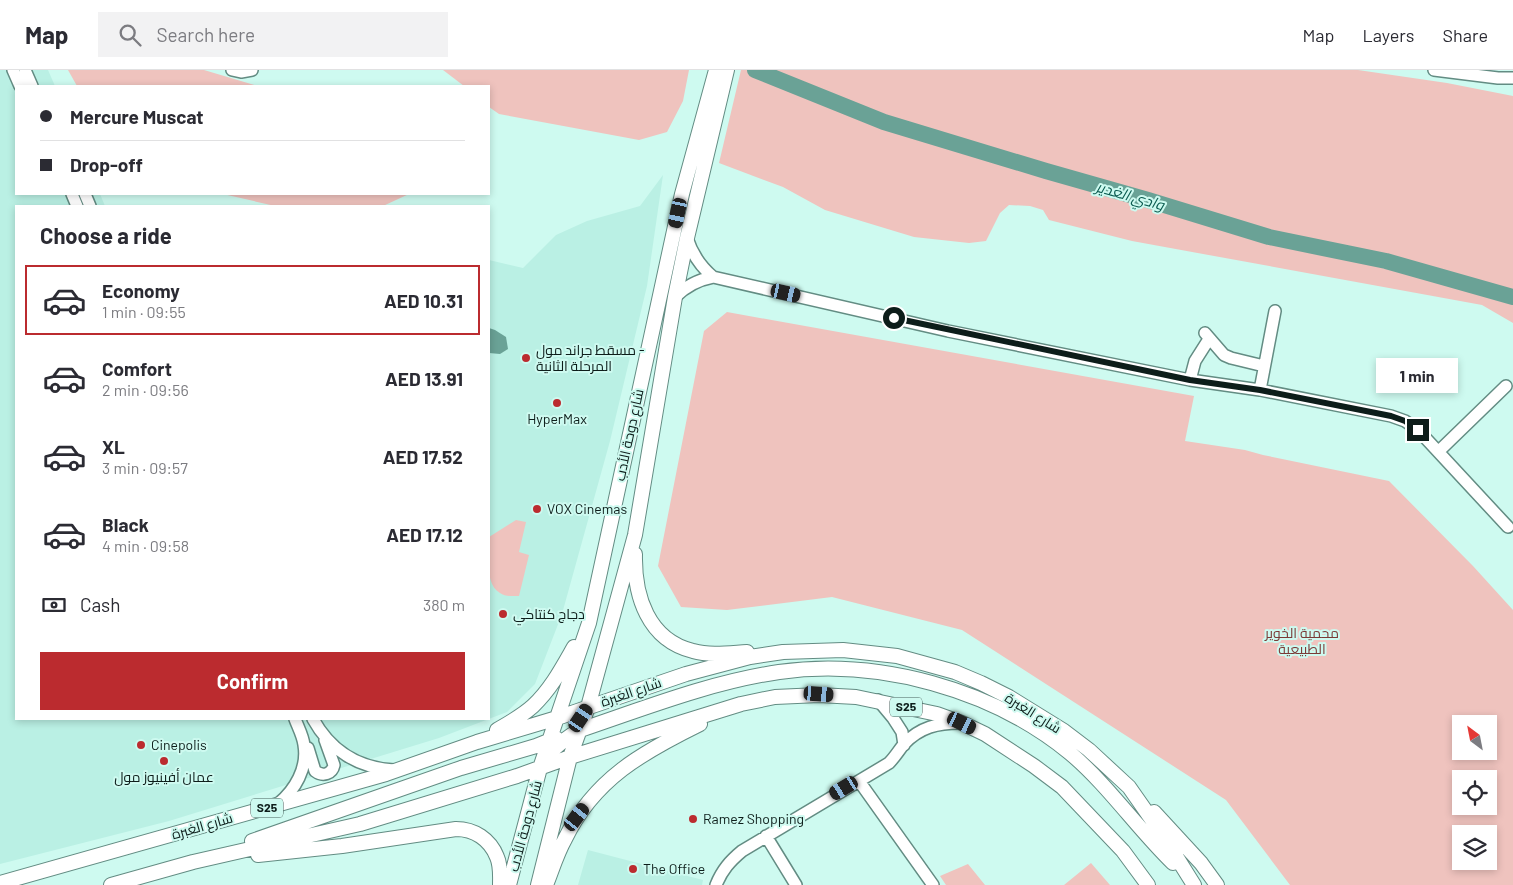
<!DOCTYPE html>
<html lang="en">
<head>
<meta charset="utf-8">
<style>
	body { margin:0; font-family:Barlow,Cairo,sans-serif; background:#f2f2f3; color:#2b2b33; height:100vh; display:flex; flex-direction:column; font-size:19px; white-space:nowrap }
	* { box-sizing:border-box; margin:0 }
	p { font-size:16px; color:#7c7c81 }
	.icon { flex:none; width:28px; height:28px; fill:none; stroke:currentColor; stroke-width:2; stroke-linecap:round; stroke-linejoin:round }
	.map { position:relative; flex:1; overflow:hidden }
	.drawer { position:absolute; left:15px; top:135px; width:475px; height:515px; display:flex; flex-direction:column; background:#fff; border-radius:0px; box-shadow:0 2px 8px #0003 }
	.drawer>* { flex:none }
	.hud { position:absolute; left:15px; top:15px; width:475px; height:110px; border-radius:0px; box-shadow:0 2px 8px #0003; display:grid; align-content:center; height:110px; padding:0 25px; background:#fff }
	.needle { width:32px; rotate:328deg }
	.tools { position:absolute; left:1452px; top:645px; display:grid; gap:10px }
	.tools a { display:grid; place-items:center; width:45px; height:45px; border-radius:0px; background:#fff; box-shadow:0 2px 8px #0003; font-size:25px }
	.end { position:absolute; width:22px; height:22px; margin:-11px; border:6px solid #0d1d1a; background:#fff; box-shadow:0 0 0 2px #fff }
	.from { border-radius:50% }
	.bubble { position:absolute; height:35px; border-radius:0px; background:#fff; box-shadow:0 2px 8px #0003; font-size:16px; font-weight:700; line-height:35px; text-align:center }
	.car { position:absolute; width:15px; height:30px; margin:-15px -8px; border-radius:6px; box-shadow:0 0 4px 1px #0007; background:linear-gradient(#222 24%,#8ab4d8 0 40%,#222 0 76%,#8ab4d8 0 86%,#222 0) }
	.hud b { display:flex; align-items:center; gap:18px; height:48px; font-size:19px }
	.hud b+b { border-top:1px solid #e1e1e2 }
	.hud i { width:12px; height:12px; background:#2b2b33 }
	ul { padding:0; list-style:none }
	li { display:flex; align-items:center; gap:15px; height:70px; margin:0 10px 8px; padding:0 15px; border:2px solid transparent; border-radius:0px }
	li div { flex:1 }
	li b { display:block; font-size:19px }
	li em { font-style:normal; font-weight:700 }
	li.on { border-color:#bb2b2f }
	li>.icon { width:45px; height:45px; stroke-width:1.5 }
	h2 { padding:0 25px; font-size:22px; line-height:60px }
	.pay { display:flex; align-items:center; gap:12px; height:55px; padding:0 25px; font-size:19px }
	.pay p { margin-inline-start:auto }
	.action { display:flex; gap:10px; margin-top:auto; padding:10px 25px }
	.action a { flex:1; height:58px; border-radius:0px; background:#bb2b2f; color:#fff; font-size:20px; font-weight:700; line-height:58px; text-align:center }
	header { display:flex; align-items:center; gap:30px; box-sizing:border-box; height:70px; padding:0 25px; background:#fff; border-bottom:1px solid #e1e1e2 }
	header strong { font-size:24px }
	nav { display:flex; gap:28px; margin-inline-start:auto; font-size:18px }
	.search { width:350px; height:45px; background:#f2f2f3; display:flex; align-items:center; gap:12px; box-sizing:border-box; padding:0 18px; border-radius:0px; color:#7c7c81; font-size:19px }
	.map>svg:first-child { display:block }
	.built { fill:#baf0e4 }
	.green { fill:#efc3be; fill-rule:evenodd }
	.water { fill:#6aa296 }
	.lines { fill:none; stroke-linecap:round; stroke-linejoin:round }
	.river { stroke:#6aa296; stroke-width:16 }
	.minor-casing { stroke:#638c83; stroke-width:14 }
	.major-casing { stroke:#638c83; stroke-width:16 }
	.minor { stroke:#fff; stroke-width:11 }
	.major { stroke:#fff; stroke-width:14 }
	.route { stroke:#0d1d1a; stroke-width:6 }
	.poi-dot { fill:#bb2b2f; stroke:#cefaf0; stroke-width:2 }
	.labels { text-anchor:middle; stroke-width:4; stroke-linejoin:round; paint-order:stroke }
	.shield { fill:#cefaf0; stroke:#475f5a; stroke-width:1 }
	.shield-label { font-size:12px; font-weight:bold; fill:#0d1d1a }
	.poi-label { font-size:14px; fill:#0d1d1a; stroke:#cefaf0; text-anchor:start }
	.street-label { font-size:14px; fill:#0d1d1a; stroke:#cefaf0 }
	.park-label { font-size:14px; fill:#7b3a36; stroke:#cefaf0 }
	.water-label { font-size:15px; font-style:italic; fill:#0a5a4f; stroke:#cefaf0 }
</style>
</head>
<body>
<header>
<strong>Map</strong>
<div class="search"><svg class="icon" aria-label="search" viewBox="0 0 24 24"><circle cx="10" cy="10" r="6"/><path d="M15 15l6 6"/></svg>Search here</div>
<nav><a>Map</a><a>Layers</a><a>Share</a></nav>
</header>
<div class="map">
<svg width="1513" height="815" viewBox="0 0 1513 815">
	<rect width="100%" height="100%" fill="#cefaf0"/>
	<path class="built" d="M0,0H48L55,16H16V124H100L105,136H16V649H489V190L523,198L556,165L587,151L640,136L663,105L647,216L610,371L562,544L535,614L507,642L439,668L169,751L0,794Z
		M588,780L703,810L702,815H578Z"/>
	<path class="green" d="M68,0H204L258,16H77Z
		M443,0H689L683,31L667,62L639,70L499,44L489,37V16H464Z
		M741,0H1358L1447,13L1513,26V253L1482,235L1132,171L1049,150L1043,140L1030,136L1009,135L1000,143L986,171L969,173L914,167L825,140L783,117L719,93Z
		M223,124H409L383,136H275Z
		M727,242L1194,326L1185,371L1245,380L1263,385L1389,411L1473,496L1513,540V815H1290L1226,730L962,560L832,527L727,540L681,537L658,496L704,261ZM1461,654H1489V681H1461ZM1461,709H1489V736H1461ZM1461,764H1489V791H1461Z
		M516,450L526,452L519,482L529,485L519,526C514,526 505,527 500,523C484,514 489,483 489,467Z
		M1091,793L1110,815H1064Z
		M968,794L985,815H946L940,806Z"/>
	<path class="water" d="M489,258L495,260L506,267L508,279L500,284L489,283Z"/>
	<g class="lines">
		<path class="river" d="M755,0L884,52L1046,101L1148,130L1269,167L1386,191L1513,227"/>
		<g class="minor-casing">
			<path id="minor" d="M13,0L20,16
				M25,0L32,16
				M232,0L241,2L252,0
				M1434,0L1498,8H1513
				M72,124L77,136
				M85,124L90,136
				M687,168C692,184 700,196 713,207
				M675,227C686,216 697,210 713,207L948,261L1190,310L1260,320L1391,346L1405,351L1418,360L1508,457
				M1205,263L1224,285L1231,288L1264,296
				M1190,310L1195,291L1209,269
				M1260,320L1275,241
				M1439,381L1506,316
				M878,630L893,648L902,662L904,675
				M313,649C330,680 358,698 394,700
				M308,678L315,701C323,707 332,704 334,695L325,670
				M859,711L933,815
				M278,734C295,720 308,698 304,675C303,666 298,657 295,649
				M766,766L796,815
				M716,815C722,800 730,791 742,781L889,693C895,687 899,680 904,674C920,657 938,653 960,653"/>
		</g>
		<g class="major-casing">
			<path id="major" d="M635,484C634,526 648,570 693,581C710,586 730,583 747,582
				M497,660C509,653 522,646 533,636C551,619 562,598 574,577
				M547,686C557,675 567,667 580,660C645,638 711,612 779,602C878,588 992,619 1070,683C1108,715 1137,758 1173,793
				M1154,742L1201,793L1217,815
				M252,771L461,698L536,676L556,668
				M258,785L342,776L456,759C474,759 490,769 497,787C501,796 500,806 500,815
				M0,813L386,704L477,672L557,648L686,604L750,587L783,582L843,580L897,586L955,602L981,613L1009,627L1064,661L1089,680L1129,717L1164,767L1194,815
				M111,815L193,792L360,754L517,706L570,687L741,634L775,627L819,625L856,627L937,644L962,653L985,664L1034,696L1062,717L1123,781L1148,815
				M509,815L540,698L589,553L682,124L716,0
				M538,815L570,687L588,637L635,465L675,227L687,168L727,0
				M546,815C552,800 557,783 565,769C594,709 643,682 700,654"/>
		</g>
		<use href="#minor" class="minor"/>
		<use href="#major" class="major"/>
	</g>
	<g class="lines">
		<path class="route" d="M894,248L1190,310L1260,320L1391,346L1405,351L1418,360"/>
	</g>
	<g class="poi-dot">
		<circle cx="526" cy="288" r="5"/>
		<circle cx="557" cy="333" r="5"/>
		<circle cx="537" cy="439" r="5"/>
		<circle cx="503" cy="544" r="5"/>
		<circle cx="141" cy="675" r="5"/>
		<circle cx="164" cy="691" r="5"/>
		<circle cx="693" cy="749" r="5"/>
		<circle cx="633" cy="799" r="5"/>
	</g>
	<g class="labels">
		<g class="shield">
			<rect x="890" y="627.5" width="32" height="19" rx="4"/>
			<rect x="251" y="728.5" width="32" height="19" rx="4"/>
		</g>
		<g class="shield-label">
			<text x="906" y="641">S25</text>
			<text x="267" y="742">S25</text>
		</g>
		<g class="poi-label">
			<text x="536" y="285">مسقط جراند مول -<tspan x="536" dy="16">المرحلة الثانية</tspan></text>
			<text x="557" y="354" text-anchor="middle">HyperMax</text>
			<text x="547" y="444">VOX Cinemas</text>
			<text x="513" y="549">دجاج كنتاكي</text>
			<text x="151" y="680">Cinepolis</text>
			<text x="164" y="712" text-anchor="middle">عمان أفينيوز مول</text>
			<text x="703" y="754">Ramez Shopping</text>
			<text x="643" y="804">The Office</text>
		</g>
		<g class="street-label">
			<text transform="translate(629 365) rotate(-78)" y="5">شارع دوحة الأدب</text>
			<text transform="translate(631 622) rotate(-19)" y="5">شارع الغبرة</text>
			<text transform="translate(1033 643) rotate(32)" y="5">شارع الغبرة</text>
			<text transform="translate(202 756) rotate(-16)" y="5">شارع الغبرة</text>
			<text transform="translate(525 756) rotate(-75)" y="5">شارع دوحة الأدب</text>
		</g>
		<g class="park-label">
			<text x="1302" y="568">محمية الخوير<tspan x="1302" dy="16">الطبيعية</tspan></text>
		</g>
		<g class="water-label">
			<text transform="translate(1130 126) rotate(16)" y="5">وادي الغدير</text>
		</g>
	</g>
</svg>
<div class="tools">
<a><svg class="needle" viewBox="-14 -14 28 28"><path d="M0-13l5 13h-10z" fill="#e53935"/><path d="M0 13l5-13h-10z" fill="#7c7c81"/></svg></a>
<a><svg class="icon" aria-label="locate" viewBox="0 0 24 24"><circle cx="12" cy="12" r="6"/><path d="M12 2v4M12 18v4M2 12h4M18 12h4"/></svg></a>
<a><svg class="icon" aria-label="layers" viewBox="0 0 24 24"><path d="M12 4l9 5-9 5-9-5zM3 14l9 5 9-5"/></svg></a>
</div>
<i class="end from" style="left:894px;top:248px"></i>
<i class="end" style="left:1418px;top:360px"></i>
<div class="bubble" style="left:1376px;top:288px;width:82px">1 min</div>
<i class="car" style="left:678px;top:143px;rotate:192deg"></i>
<i class="car" style="left:786px;top:223px;rotate:103deg"></i>
<i class="car" style="left:819px;top:624px;rotate:94deg"></i>
<i class="car" style="left:581px;top:648px;rotate:34deg"></i>
<i class="car" style="left:962px;top:653px;rotate:116deg"></i>
<i class="car" style="left:844px;top:718px;rotate:239deg"></i>
<i class="car" style="left:577px;top:747px;rotate:37deg"></i>
<div class="hud">
<b><i class="from"></i>Mercure Muscat</b>
<b><i></i>Drop-off</b>
</div>
<section class="drawer">
<h2>Choose a ride</h2>
<ul>
<li class="on"><svg class="icon" aria-label="car" viewBox="0 0 24 24"><path d="M5 17H2v-5l4-1 3-4h7l3 4 3 1v5h-3M9 17h6M6 11h13"/><circle cx="7" cy="17" r="2"/><circle cx="17" cy="17" r="2"/></svg><div><b>Economy</b><p>1 min · 09:55</p></div><em>AED 10.31</em></li>
<li><svg class="icon" aria-label="car" viewBox="0 0 24 24"><path d="M5 17H2v-5l4-1 3-4h7l3 4 3 1v5h-3M9 17h6M6 11h13"/><circle cx="7" cy="17" r="2"/><circle cx="17" cy="17" r="2"/></svg><div><b>Comfort</b><p>2 min · 09:56</p></div><em>AED 13.91</em></li>
<li><svg class="icon" aria-label="car" viewBox="0 0 24 24"><path d="M5 17H2v-5l4-1 3-4h7l3 4 3 1v5h-3M9 17h6M6 11h13"/><circle cx="7" cy="17" r="2"/><circle cx="17" cy="17" r="2"/></svg><div><b>XL</b><p>3 min · 09:57</p></div><em>AED 17.52</em></li>
<li><svg class="icon" aria-label="car" viewBox="0 0 24 24"><path d="M5 17H2v-5l4-1 3-4h7l3 4 3 1v5h-3M9 17h6M6 11h13"/><circle cx="7" cy="17" r="2"/><circle cx="17" cy="17" r="2"/></svg><div><b>Black</b><p>4 min · 09:58</p></div><em>AED 17.12</em></li>
</ul>
<div class="pay"><svg class="icon" aria-label="cash" viewBox="0 0 24 24"><path d="M3 7h18v10H3z"/><circle cx="12" cy="12" r="2"/></svg>Cash<p>380 m</p></div>
<div class="action"><a>Confirm</a></div>
</section>
</div>
</body>
</html>
